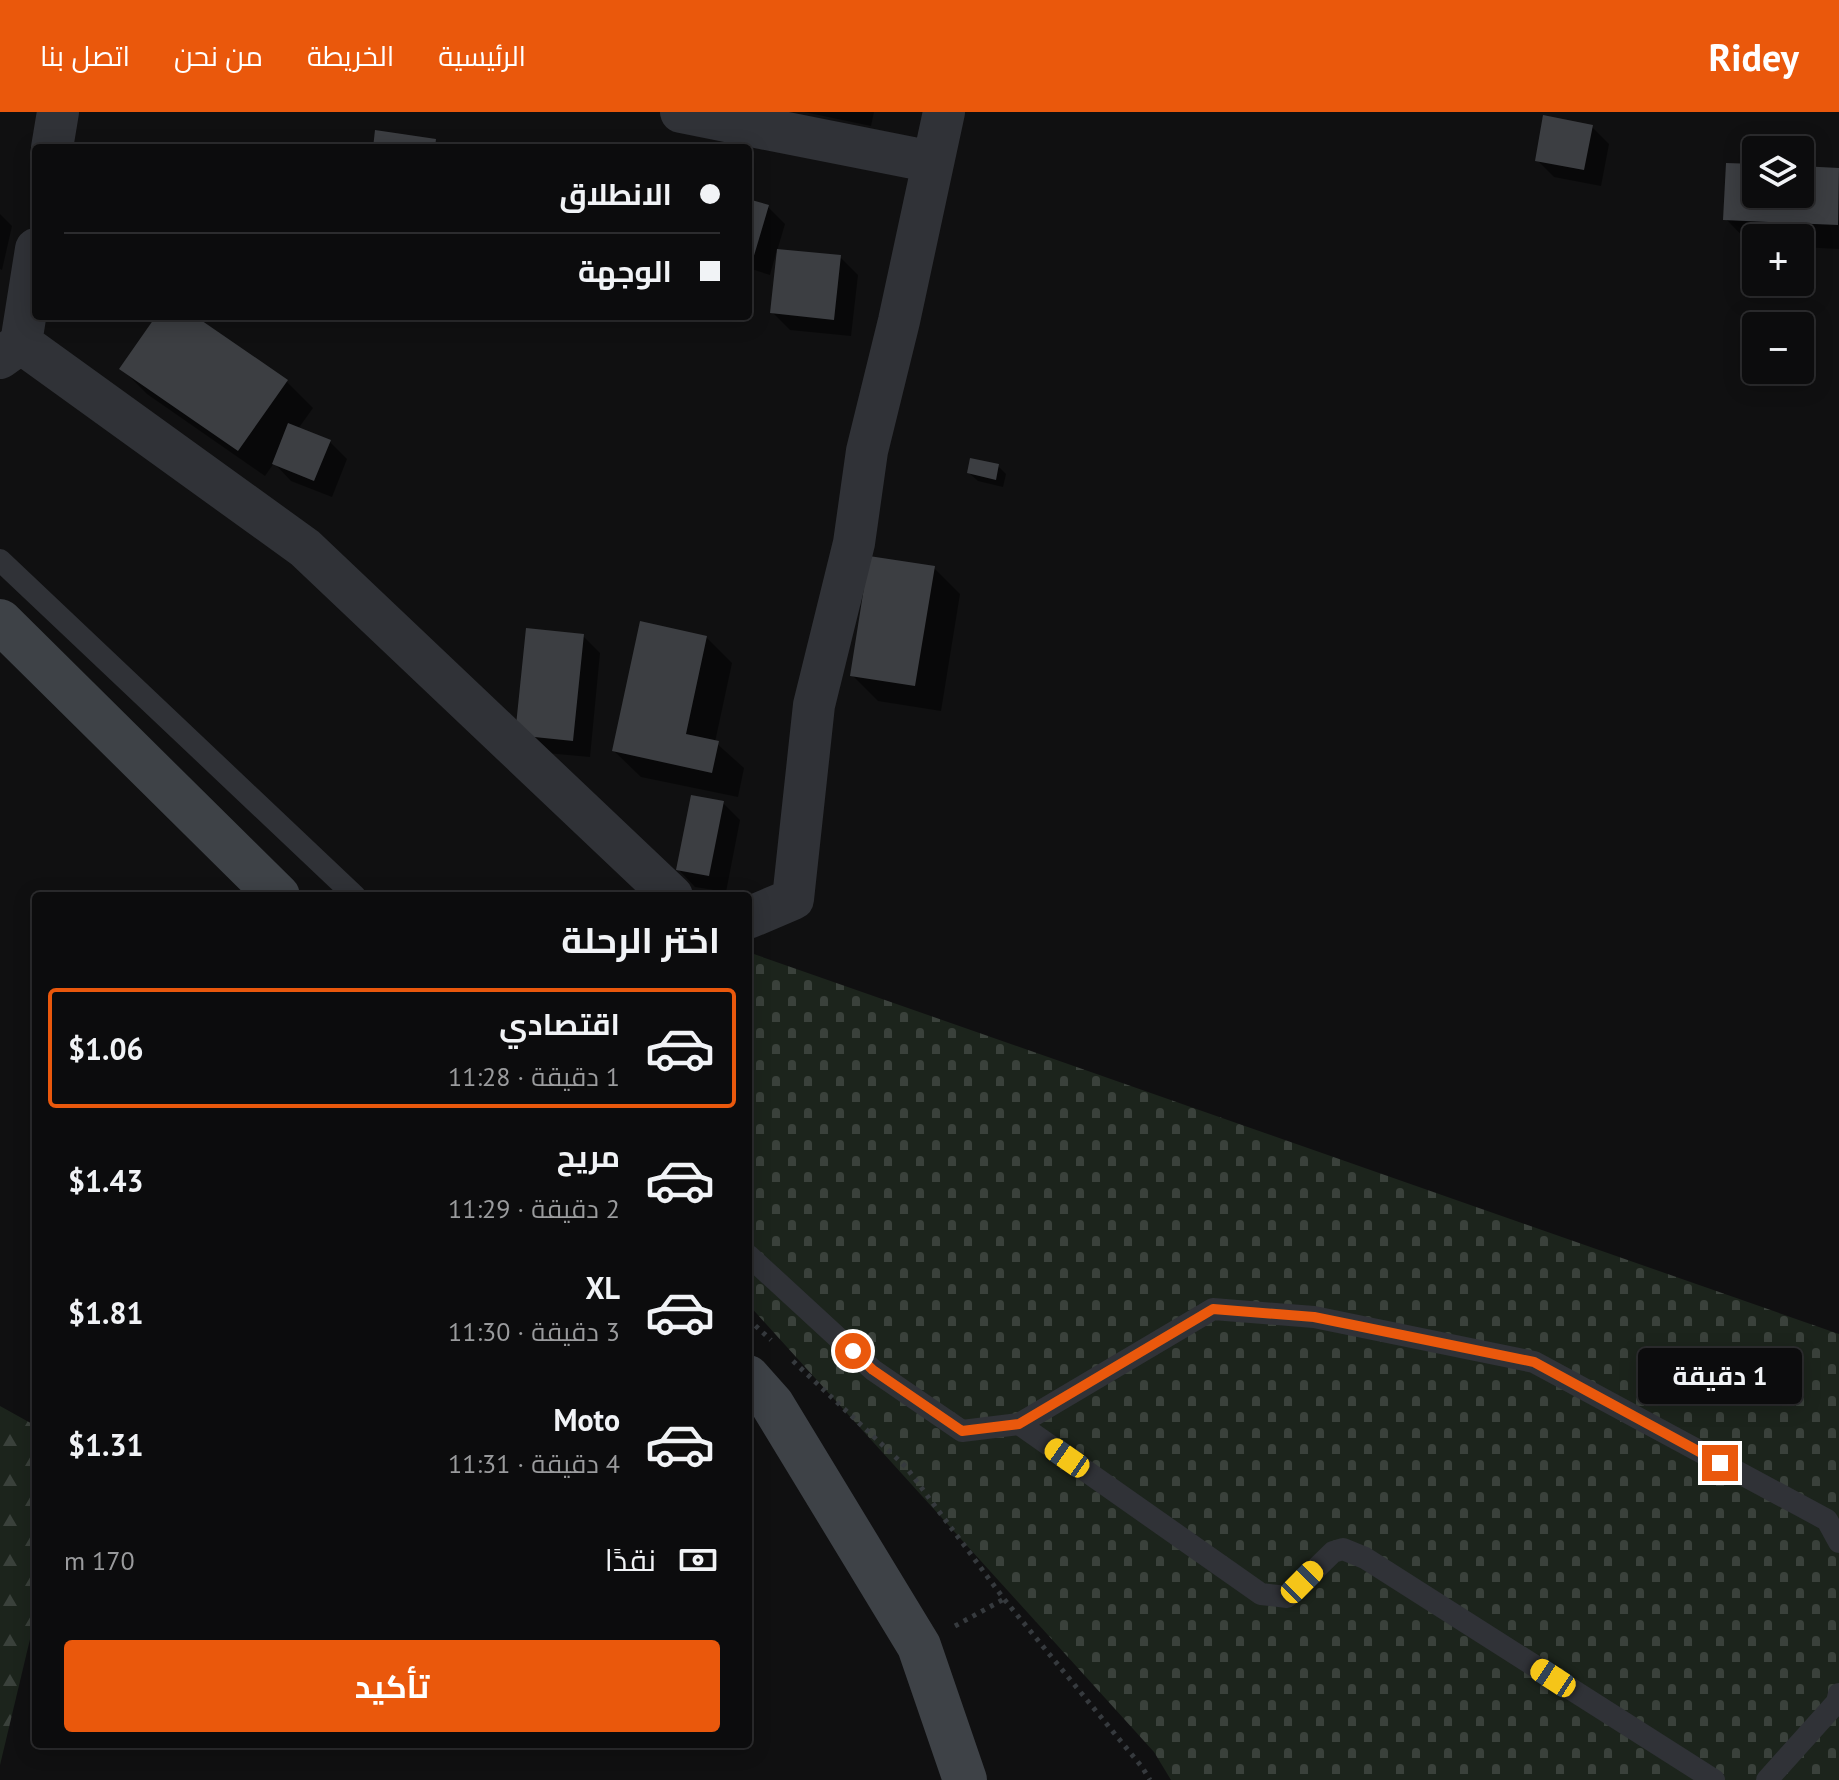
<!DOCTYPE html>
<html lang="ar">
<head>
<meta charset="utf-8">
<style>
	body { margin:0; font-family:"PT Sans",Cairo,sans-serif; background:#151516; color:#f1f3f6; direction:rtl; height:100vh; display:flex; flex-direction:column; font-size:30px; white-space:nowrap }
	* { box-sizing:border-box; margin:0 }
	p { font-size:26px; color:#9a9b9d }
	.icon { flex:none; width:44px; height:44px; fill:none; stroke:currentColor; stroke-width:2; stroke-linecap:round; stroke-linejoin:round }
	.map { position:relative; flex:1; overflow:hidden; direction:ltr }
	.sheet { position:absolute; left:32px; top:780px; width:720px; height:856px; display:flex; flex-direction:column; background:#0c0c0d; border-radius:8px; box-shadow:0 4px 20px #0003,0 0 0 2px #2c2c2e; direction:rtl }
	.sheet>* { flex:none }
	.top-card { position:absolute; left:32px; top:32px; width:720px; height:176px; border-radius:8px; box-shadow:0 4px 20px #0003,0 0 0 2px #2c2c2e; direction:rtl; display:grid; align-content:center; height:176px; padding:0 32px; background:#0c0c0d }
	.controls { position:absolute; left:1742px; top:24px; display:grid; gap:16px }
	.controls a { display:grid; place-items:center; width:72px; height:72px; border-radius:8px; background:#0c0c0d; box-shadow:0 4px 20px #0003,0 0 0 2px #2c2c2e; font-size:40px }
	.end { position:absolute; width:36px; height:36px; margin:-18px; border:10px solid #ea580c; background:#fff; box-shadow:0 0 0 4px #fff }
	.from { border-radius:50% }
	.bubble { position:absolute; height:56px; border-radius:8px; background:#0c0c0d; box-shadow:0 4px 20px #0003,0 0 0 2px #2c2c2e; font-size:26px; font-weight:700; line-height:56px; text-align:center; direction:rtl }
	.car { position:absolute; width:24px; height:48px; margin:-24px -12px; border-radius:10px; box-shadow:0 0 6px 2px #0007; background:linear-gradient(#f5c518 24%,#345 0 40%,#f5c518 0 76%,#345 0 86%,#f5c518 0) }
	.top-card b { display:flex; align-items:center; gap:28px; height:76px; font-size:30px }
	.top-card b+b { border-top:2px solid #2c2c2e }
	.top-card i { width:20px; height:20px; background:#f1f3f6 }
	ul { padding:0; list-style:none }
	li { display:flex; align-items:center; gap:24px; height:120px; margin:0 16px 12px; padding:0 16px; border:4px solid transparent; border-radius:8px }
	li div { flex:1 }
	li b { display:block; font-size:30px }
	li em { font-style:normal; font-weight:700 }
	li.selected { border-color:#ea580c }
	li>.icon { width:72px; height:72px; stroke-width:1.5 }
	h2 { padding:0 32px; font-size:36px; line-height:96px }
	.pay { display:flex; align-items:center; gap:20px; height:88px; padding:0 32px; font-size:30px }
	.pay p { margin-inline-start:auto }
	.cta { display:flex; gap:16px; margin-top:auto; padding:16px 32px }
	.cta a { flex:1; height:92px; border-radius:8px; background:#ea580c; color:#fff; font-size:32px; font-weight:700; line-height:92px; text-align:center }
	header { display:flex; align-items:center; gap:48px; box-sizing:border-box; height:112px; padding:0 40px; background:#ea580c; color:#fff }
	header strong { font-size:38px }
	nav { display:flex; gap:44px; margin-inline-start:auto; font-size:28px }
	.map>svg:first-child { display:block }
	.forest { fill:url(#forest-firs) }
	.cemetery { fill:url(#cemetery-stones) }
	.shadow { fill:#0007 }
	.building { fill:#3c3e42 }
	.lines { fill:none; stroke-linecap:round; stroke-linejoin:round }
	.path { stroke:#363a3e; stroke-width:5; stroke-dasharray:4 6; stroke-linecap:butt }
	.lane { stroke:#303237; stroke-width:22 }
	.street { stroke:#303237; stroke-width:42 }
	.secondary { stroke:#3e4247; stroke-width:44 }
	.route { stroke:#ea580c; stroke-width:10 }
</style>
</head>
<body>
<header>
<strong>Ridey</strong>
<nav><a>الرئيسية</a><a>الخريطة</a><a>من نحن</a><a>اتصل بنا</a></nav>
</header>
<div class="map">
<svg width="1839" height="1668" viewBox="0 0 1839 1668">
	<defs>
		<pattern id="forest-firs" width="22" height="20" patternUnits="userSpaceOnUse" patternTransform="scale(2)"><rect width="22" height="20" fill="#1c241c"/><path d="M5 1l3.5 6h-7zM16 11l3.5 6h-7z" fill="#3a413b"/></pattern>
		<pattern id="cemetery-stones" width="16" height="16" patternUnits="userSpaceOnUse" patternTransform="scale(2)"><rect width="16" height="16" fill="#1c241c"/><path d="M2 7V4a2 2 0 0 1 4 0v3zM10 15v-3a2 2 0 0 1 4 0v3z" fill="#3a413b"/></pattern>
	</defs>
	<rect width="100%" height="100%" fill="#101011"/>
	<path class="forest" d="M0,1294L36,1314V1502L0,1653Z"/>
	<path class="cemetery" d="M748,840L1839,1222V1668H1171L1154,1640L748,1192Z"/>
	<path class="shadow" d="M804,0H874L871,14Z
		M1592,15L1609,32L1601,74L1554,65L1537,48Z
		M1756,54V82H1800V56L1839,58V137L1800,135V126H1756V134H1752L1726,107Z
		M748,89L768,95L785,112L777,139L840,145L858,163L851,224L790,218L772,200L778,142L776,141L770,163L748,156Z
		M0,102L12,114L2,158L0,157Z
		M158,204H192L287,270L313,296L298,317L330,330L347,347L332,385L291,369L274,351L265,364L147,282L121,256Z
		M998,354L1006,362L1003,375L978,369L969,361Z
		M934,456L960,482L941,599L878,589L852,563Z
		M583,524L600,541L590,645L535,640L517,623Z
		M706,525L732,551L715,630L744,656L738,685L641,665L614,639Z
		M723,691L740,708L726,780L695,775L678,757Z"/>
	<path class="building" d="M1543,3L1593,13L1584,58L1535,49Z
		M375,18L436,27L435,36H373Z
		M1726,51L1756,52V82H1800V54L1839,56L1838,113L1723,108Z
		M748,87L769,93L753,147L748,145Z
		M777,137L841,143L834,208L770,201Z
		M156,204H195L288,268L238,339L119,257Z
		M288,311L331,328L314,369L272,352Z
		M970,346L999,352L996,368L967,361Z
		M869,444L935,454L915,574L850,564Z
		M640,509L707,524L686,622L719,629L712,661L612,639Z
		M526,516L584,522L573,629L515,623Z
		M691,683L724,689L709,764L676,758Z"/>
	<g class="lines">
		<path class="path" d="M748,1207L771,1228
			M793,1249L906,1355L1004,1487L1142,1655L1150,1668
			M955,1514L1004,1487"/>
		<path class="lane" d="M0,448L355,784
			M748,1143L873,1258L962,1319L1019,1312L1213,1197L1314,1205L1534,1250L1827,1408L1839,1430
			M1019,1312L1261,1482L1287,1485L1333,1440L1343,1437L1365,1446L1714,1668
			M1767,1668L1837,1590L1839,1582"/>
		<path class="street" d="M681,0L933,50
			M52,36L58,0
			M21,231L305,436L672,784
			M0,246L21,231L36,137
			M748,806L793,787L814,593L854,431L867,339L899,209L944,0"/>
		<path class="secondary" d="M0,509L278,784
			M748,1265L772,1292L919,1534L965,1668"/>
	</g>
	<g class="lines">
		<path class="route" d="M853,1239L873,1258L962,1319L1019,1312L1213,1197L1314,1205L1534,1250L1720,1351"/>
	</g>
</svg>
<div class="controls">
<a><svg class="icon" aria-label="layers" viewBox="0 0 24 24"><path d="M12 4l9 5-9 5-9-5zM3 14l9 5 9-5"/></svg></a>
<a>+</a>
<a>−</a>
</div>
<i class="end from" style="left:853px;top:1239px"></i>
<i class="end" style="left:1720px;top:1351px"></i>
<div class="bubble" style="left:1638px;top:1236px;width:164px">1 دقيقة</div>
<i class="car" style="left:1067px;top:1346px;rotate:305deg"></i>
<i class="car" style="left:1302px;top:1470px;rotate:45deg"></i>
<i class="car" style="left:1553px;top:1566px;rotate:303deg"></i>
<div class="top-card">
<b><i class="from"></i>الانطلاق</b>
<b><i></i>الوجهة</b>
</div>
<section class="sheet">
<h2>اختر الرحلة</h2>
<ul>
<li class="selected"><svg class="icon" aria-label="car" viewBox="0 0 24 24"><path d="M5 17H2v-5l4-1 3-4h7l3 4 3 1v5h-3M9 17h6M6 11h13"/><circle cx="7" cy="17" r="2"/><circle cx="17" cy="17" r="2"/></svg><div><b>اقتصادي</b><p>1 دقيقة · 11:28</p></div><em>$1.06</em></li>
<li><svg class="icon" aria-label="car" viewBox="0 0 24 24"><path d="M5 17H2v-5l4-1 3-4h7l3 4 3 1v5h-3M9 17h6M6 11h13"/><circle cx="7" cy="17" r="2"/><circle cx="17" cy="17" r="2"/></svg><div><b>مريح</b><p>2 دقيقة · 11:29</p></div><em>$1.43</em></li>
<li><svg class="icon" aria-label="car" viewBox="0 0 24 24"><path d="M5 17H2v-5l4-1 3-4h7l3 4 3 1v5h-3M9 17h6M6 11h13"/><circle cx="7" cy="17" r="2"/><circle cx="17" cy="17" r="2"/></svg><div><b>XL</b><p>3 دقيقة · 11:30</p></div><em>$1.81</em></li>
<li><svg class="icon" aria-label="car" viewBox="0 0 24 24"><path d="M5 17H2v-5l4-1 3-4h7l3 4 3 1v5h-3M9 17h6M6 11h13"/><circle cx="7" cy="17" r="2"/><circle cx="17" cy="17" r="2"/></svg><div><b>Moto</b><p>4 دقيقة · 11:31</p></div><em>$1.31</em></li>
</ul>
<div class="pay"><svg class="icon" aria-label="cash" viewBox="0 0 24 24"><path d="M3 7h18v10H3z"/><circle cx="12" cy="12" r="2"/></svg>نقدًا<p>170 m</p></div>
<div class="cta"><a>تأكيد</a></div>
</section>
</div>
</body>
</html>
